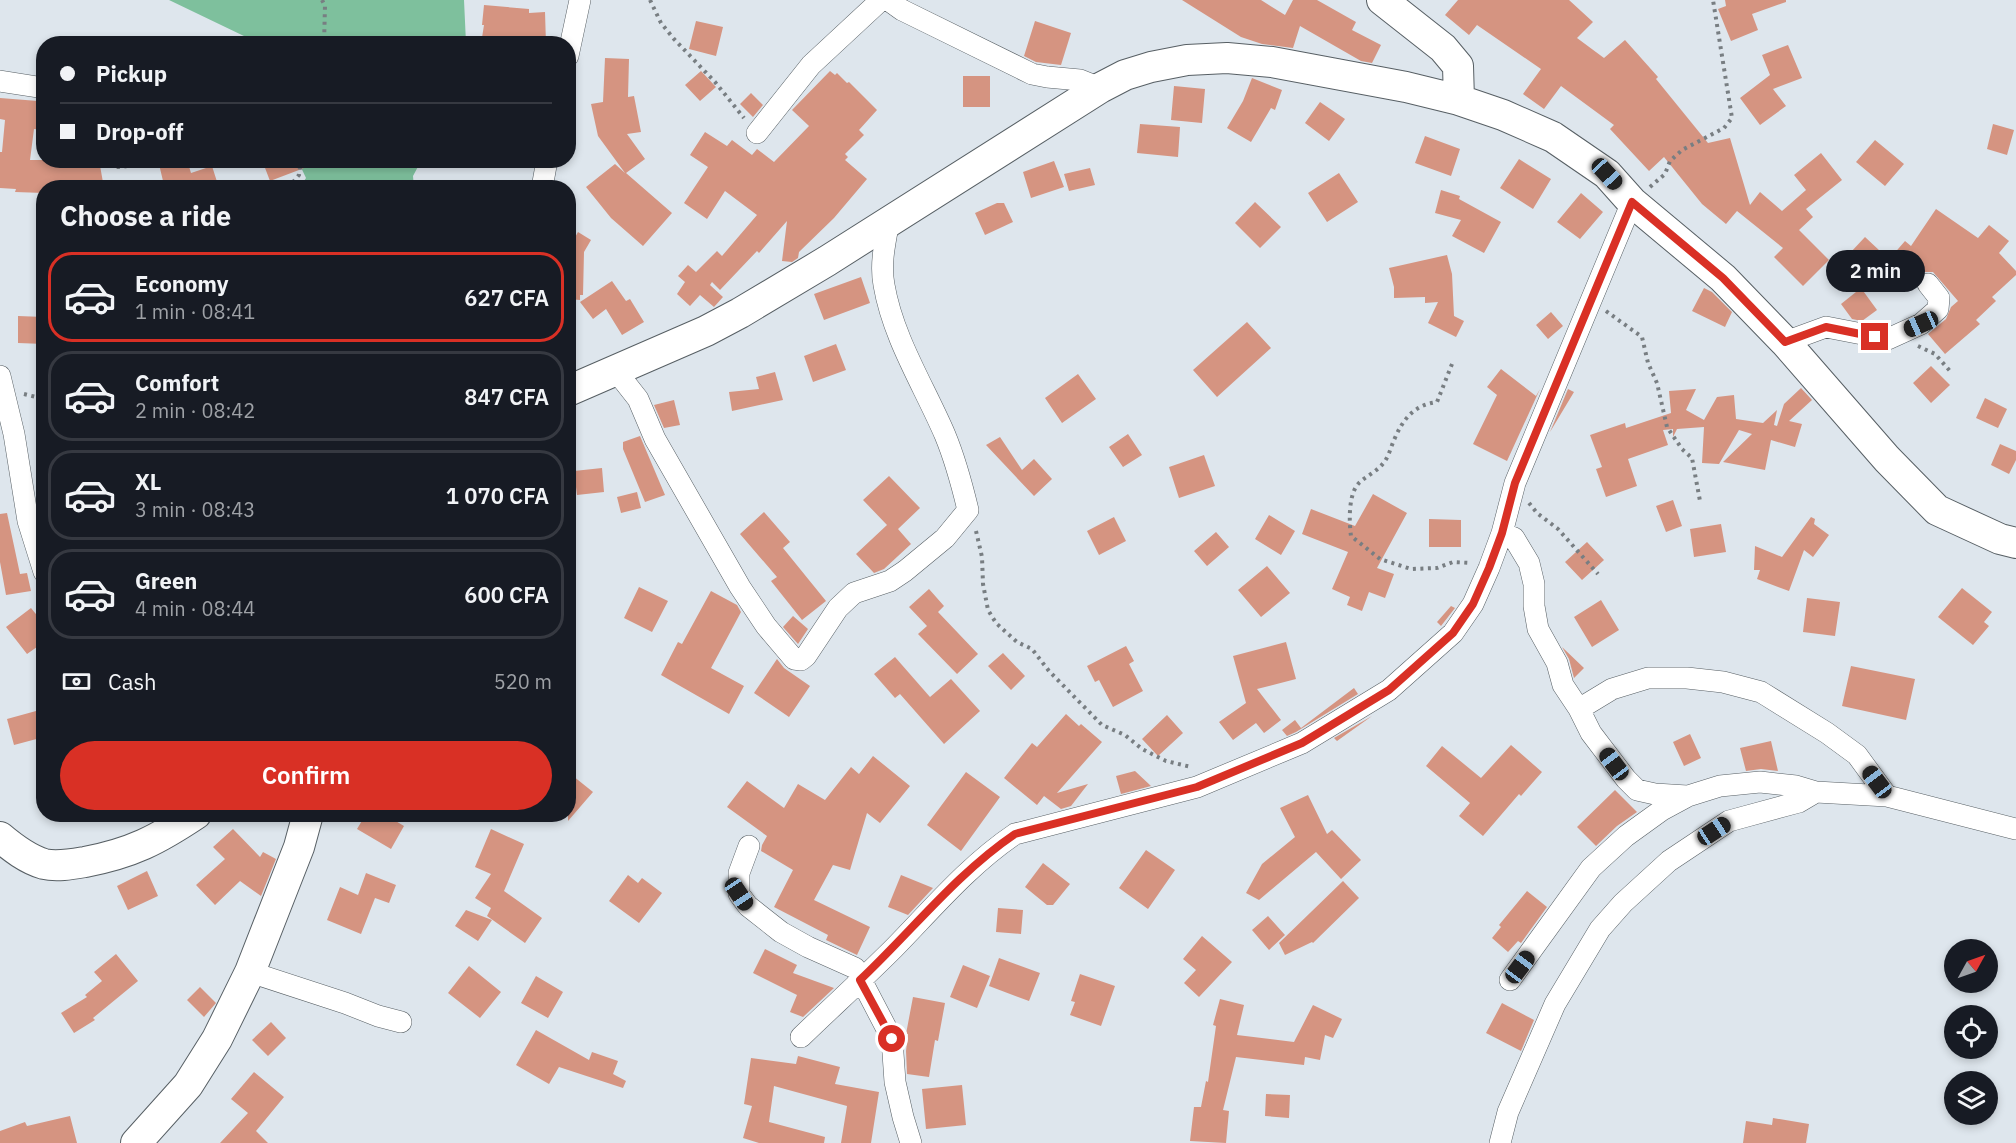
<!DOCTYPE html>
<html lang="en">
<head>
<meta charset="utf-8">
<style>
	body { margin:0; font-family:"IBM Plex Sans",sans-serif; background:#20242c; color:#f1f3f6; height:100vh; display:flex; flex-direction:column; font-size:22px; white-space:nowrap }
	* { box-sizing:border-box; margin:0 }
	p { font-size:20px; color:#9ea1a6 }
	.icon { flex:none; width:33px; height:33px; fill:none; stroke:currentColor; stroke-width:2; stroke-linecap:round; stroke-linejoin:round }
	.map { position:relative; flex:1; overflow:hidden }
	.details { position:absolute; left:36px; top:180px; width:540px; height:642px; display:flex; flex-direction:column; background:#171b24; border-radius:24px; box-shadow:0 3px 9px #0003 }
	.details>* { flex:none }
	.banner { position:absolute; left:36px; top:36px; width:540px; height:132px; border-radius:24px; box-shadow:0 3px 9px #0003; display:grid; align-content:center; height:132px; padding:0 24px; background:#171b24 }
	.needle { width:39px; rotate:50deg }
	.fabs { position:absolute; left:1944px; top:939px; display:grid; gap:12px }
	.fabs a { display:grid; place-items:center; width:54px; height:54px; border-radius:50%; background:#171b24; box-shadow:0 3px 9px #0003; font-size:30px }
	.end { position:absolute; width:27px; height:27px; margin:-14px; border:8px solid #d93025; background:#fff; box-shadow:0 0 0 3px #fff }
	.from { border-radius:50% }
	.bubble { position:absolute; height:42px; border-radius:21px; background:#171b24; box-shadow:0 3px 9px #0003; font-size:20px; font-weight:600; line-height:42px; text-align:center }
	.car { position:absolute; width:18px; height:36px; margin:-18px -9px; border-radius:8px; box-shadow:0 0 4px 2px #0007; background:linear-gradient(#222 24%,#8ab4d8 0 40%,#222 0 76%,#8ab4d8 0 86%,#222 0) }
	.banner b { display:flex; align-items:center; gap:21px; height:57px; font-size:22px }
	.banner b+b { border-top:2px solid #363941 }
	.banner i { width:15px; height:15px; background:#f1f3f6 }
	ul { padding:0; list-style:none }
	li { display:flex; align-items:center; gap:18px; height:90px; margin:0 12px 9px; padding:0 12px; border:3px solid #363941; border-radius:24px }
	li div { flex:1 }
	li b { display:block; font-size:22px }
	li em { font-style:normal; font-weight:600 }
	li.selected { border-color:#d93025 }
	li>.icon { width:54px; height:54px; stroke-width:1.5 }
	h2 { padding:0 24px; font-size:27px; line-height:72px }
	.pay { display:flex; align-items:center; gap:15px; height:66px; padding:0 24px; font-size:22px }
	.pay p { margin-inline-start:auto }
	.primary-button { display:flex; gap:12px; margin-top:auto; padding:12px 24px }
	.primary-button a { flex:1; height:69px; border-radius:36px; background:#d93025; color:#fff; font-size:24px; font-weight:600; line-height:69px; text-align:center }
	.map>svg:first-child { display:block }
	.forest { fill:#7ec09d }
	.building { fill:#d59481 }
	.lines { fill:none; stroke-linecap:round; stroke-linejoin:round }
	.street-casing { stroke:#575f64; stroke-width:22 }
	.secondary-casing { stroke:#575f64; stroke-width:32 }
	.path { stroke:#787e82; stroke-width:4; stroke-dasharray:3 4.5; stroke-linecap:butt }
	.street { stroke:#fff; stroke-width:21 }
	.secondary { stroke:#fff; stroke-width:30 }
	.route { stroke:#d93025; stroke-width:8 }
</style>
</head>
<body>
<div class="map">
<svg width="2016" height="1143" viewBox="0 0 2016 1143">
	<rect width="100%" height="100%" fill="#dee6ed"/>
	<path class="forest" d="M169,0H464L466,43H249L246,37Z
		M298,161H421L413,176L414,188L300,187L306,178Z"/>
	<path class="building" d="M1182,0H1261L1285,15L1293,0H1317L1356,22L1352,30L1381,45L1372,63L1361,61L1300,26L1293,48L1262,44L1241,37Z
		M1458,0H1569L1593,22L1577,38L1604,58L1625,40L1658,77L1656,79L1708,143L1730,138L1750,205L1760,192L1782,211L1806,190L1794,175L1821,153L1842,180L1806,209L1813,217L1799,230L1829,260L1803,286L1774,257L1783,248L1737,211L1726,224L1702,204L1664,157L1649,171L1610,129L1614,125L1561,86L1544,109L1523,94L1541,69L1477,25L1469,35L1445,15Z
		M1725,0H1786V2L1752,14L1758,30L1731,41L1718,9L1726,6Z
		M484,5L529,9V13L545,12L546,44H481L484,25H482Z
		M696,21L723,27L716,56L689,49Z
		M1035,21L1071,33L1061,65L1036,62L1024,56Z
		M1788,45L1802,78L1773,89L1786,106L1760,125L1740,98L1770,75L1762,55Z
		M605,58L629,59L628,97L634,96L641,132L627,134L645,159L626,173L672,213L643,246L611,218L586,187L615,164L625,173L598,136L591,104L603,102Z
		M701,71L716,87L700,101L685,85Z
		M830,71L835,75L837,73L847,83L849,82L877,110L859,130L864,135L845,154L848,157L845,160L867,179L834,218L799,252L798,258L792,262L782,261L787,221L759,253L757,251L720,290L712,282L710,285L723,297L714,307L700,295L690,306L677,294L685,282L678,276L688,265L696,272L717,251L722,256L757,215L725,191L707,219L684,203L708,167L690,155L705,132L727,146L732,140L752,155L757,149L774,162L809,126L792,110Z
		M963,76H990V107H963Z
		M1252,78L1282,90L1275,110L1271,108L1251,142L1227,128L1243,101Z
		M1174,86L1205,89L1202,123L1171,120Z
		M751,93L763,105L753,117L740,104Z
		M0,98L38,101L37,104L44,105V130L34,129L30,160H99L104,188H44V193L15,192L16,189L0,188V152H2L5,120L0,119Z
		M1320,102L1345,119L1329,141L1305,123Z
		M1140,124L1180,127L1178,157L1137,153Z
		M1993,124L2014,130L2007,155L1987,149Z
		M1425,136L1460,149L1451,176L1415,163Z
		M1875,140L1904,164L1885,186L1856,162Z
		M1519,159L1551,179L1533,209L1500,188Z
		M177,160H187L191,173L212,166L219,188H156L155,184L163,181L159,164Z
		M262,160H319L320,162L270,181Z
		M1054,161L1064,187L1031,198L1023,172Z
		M1090,168L1095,185L1069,191L1064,174Z
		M1339,173L1358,202L1327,222L1308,193Z
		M1441,190L1460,196L1459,199L1501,222L1484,253L1452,236L1461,220L1435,213Z
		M1581,193L1603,212L1580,239L1557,222Z
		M1255,202L1281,227L1260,248L1235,223Z
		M997,203H1004L1013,222L985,235L975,213Z
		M1936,209L1978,238L1989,225L2009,241L1999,253L2016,271V275L1992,297L1996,301L1976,320L1980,324L1945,354L1928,334L1946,319L1951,307L1958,301L1933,272H1924L1920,268L1906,283L1885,264L1905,241L1911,246Z
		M578,232L591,240L584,252L583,295H580V300L568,299V250Z
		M1865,237L1880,251L1865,267L1850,253Z
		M1447,255L1452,274L1454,316L1464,321L1456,337L1428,323L1438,302L1425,303V297L1394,298V287L1389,268Z
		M861,277L870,303L824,320L814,294Z
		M612,281L626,301L630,299L644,322L622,335L606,309L593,319L580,302Z
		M1704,288L1712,292L1732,312L1725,327L1692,311Z
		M1861,288L1877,310L1862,321L1852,319L1841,304Z
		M1551,312L1563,326L1548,339L1536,325Z
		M18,316L44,317V344L18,343Z
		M1247,322L1271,348L1217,397L1193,370Z
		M836,344L846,370L813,382L804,356Z
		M1931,366L1950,385L1931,403L1913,383Z
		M1501,369L1536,396L1540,389L1507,461L1473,444L1497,395L1487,387Z
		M775,372L783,400L732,411L729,392L759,389L756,377Z
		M1078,374L1096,399L1062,423L1045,398Z
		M1801,388L1812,400L1789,421L1802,424L1795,447L1771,440L1765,470L1723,462L1752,434L1739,430L1719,464L1702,463L1704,427L1677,429L1673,437V429L1663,430L1668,445L1628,459L1637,486L1606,497L1596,469L1602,467L1590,435L1625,423L1626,428L1671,413L1669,391L1696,389L1686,410L1704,420L1717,397L1734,395L1736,419L1763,423L1777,410L1774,425L1777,426L1784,404Z
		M1568,389L1574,392L1550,432Z
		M1985,398L2007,409L1998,428L1976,418Z
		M674,400L680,425L664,428L654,405Z
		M1128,434L1142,455L1123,467L1109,447Z
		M640,436L665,495L645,502L623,449V442Z
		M1000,437L1022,470L1034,459L1052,479L1034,496L986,445Z
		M2000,444L2016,451V460L2009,474L1991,465Z
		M1204,455L1215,486L1179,498L1169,467Z
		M602,468L604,492L577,495L574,471Z
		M889,476L920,508L898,529L911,544L884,569L874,573L856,554L887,525L863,500Z
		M637,492L641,508L621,513L617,497Z
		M1373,494L1407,513L1377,568L1394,574L1385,598L1369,592L1362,611L1347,605L1350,597L1332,589L1348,552L1302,534L1311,509L1355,526Z
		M1673,500L1682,526L1666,532L1656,506Z
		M764,512L790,542L783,548L826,601L802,620L771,581L777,577L740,534Z
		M7,513L20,574L27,573L31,591L6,595L0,562V514Z
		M1269,515L1295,531L1281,555L1255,539Z
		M1114,517L1126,541L1099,555L1087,531Z
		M1811,517L1815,519L1814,524L1829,535L1813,557L1804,550L1789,591L1757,579L1760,570H1754L1755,546L1782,557Z
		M1429,519L1461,520V547H1429Z
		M1721,524L1726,552L1694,557L1690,529Z
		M1216,532L1229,547L1207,566L1194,551Z
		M1587,542L1604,560L1582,580L1565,562Z
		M1267,566L1290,593L1261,617L1238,590Z
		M639,587L668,601L652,632L624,618Z
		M1962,588L1992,612L1984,622L1989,626L1973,645L1938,617Z
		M929,589L944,606L938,612L978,654L957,674L918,634L927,626L909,607Z
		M711,591L737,605L741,612L711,668L744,686L729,714L661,675L678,642L682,644Z
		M1807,598L1840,602L1835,636L1803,632Z
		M1601,600L1619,630L1592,647L1574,617Z
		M1451,606L1455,608L1441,626L1437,622Z
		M31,608L44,624V642L27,654L6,627Z
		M793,616L808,629L798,644L783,627Z
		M1286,642L1296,679L1257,689L1281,720L1264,733L1256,723L1233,740L1219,722L1246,703L1233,656Z
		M1126,646L1134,661L1129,664L1143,691L1113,707L1099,680L1095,682L1087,666Z
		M1562,647L1584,668L1574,678L1569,659Z
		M1003,653L1025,676L1011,690L988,666Z
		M895,657L930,697L951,679L980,711L944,744L900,694L895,698L874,674Z
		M777,659L784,668L810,686L789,717L754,693Z
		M1851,666L1915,679L1906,720L1842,706Z
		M1354,688L1358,694L1296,732L1287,736L1282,730L1295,720L1301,728Z
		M36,711L37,717L44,716V737L14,745L7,719Z
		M1066,714L1079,726L1081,724L1102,742L1057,793L1088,784L1071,806L1061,809L1044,796L1037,805L1004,778L1032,743L1037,747Z
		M1167,715L1183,733L1158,756L1142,739Z
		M1372,716L1337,741L1334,738Z
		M1690,734L1701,758L1684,766L1673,742Z
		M1771,741L1778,771L1761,769L1746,771L1740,748Z
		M1511,745L1542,772L1521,796L1519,794L1483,836L1459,816L1470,803L1426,766L1442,746L1481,778Z
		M873,756L910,786L880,823L867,813L850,870L833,865L814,900L870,927L857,955L826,940L828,935L774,907L793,870L761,851L762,845L767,836L727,807L747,781L784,808L798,784L825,800L851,767L859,774Z
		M1135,771L1151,786L1121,794L1116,776Z
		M568,772L593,792L568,821Z
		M966,772L1000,797L961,851L927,825Z
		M1615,790L1637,812L1617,826L1596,846L1577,827Z
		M1308,795L1327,834L1332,830L1361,860L1341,879L1316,852L1259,900L1246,893L1262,864L1295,837L1280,808Z
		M366,814H384L404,826L391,849L357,829Z
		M233,829L260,857L263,852L276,859L261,896L240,881L215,905L196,885L225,859L213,847Z
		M491,829L524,844L504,891L542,918L525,943L487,916L491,908L475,898L491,874L475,867Z
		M1146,850L1175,870L1148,909L1119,888Z
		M1043,863L1070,884L1053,905H1047L1025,887Z
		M147,871L158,896L128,910L117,886Z
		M366,873L396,885L389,903L375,898L361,934L327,920L340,887L358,895Z
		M628,875L638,883L642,878L662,893L639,923L609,901Z
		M901,875L933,888L908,915L888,907Z
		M1343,881L1359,898L1313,943L1312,942L1285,955L1279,943Z
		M1527,891L1547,907L1521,943L1518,941L1508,952L1492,938L1501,927L1499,925Z
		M998,908L1023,910L1021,934L996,932Z
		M466,910L492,920L478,941L455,926Z
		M1268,916L1285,935L1269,950L1252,930Z
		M1202,936L1232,962L1199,997L1184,983L1196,970L1183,959Z
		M765,949L797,965L793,973L834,988L803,1017L790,1012L797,995L753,973Z
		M116,954L138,981L93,1018L95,1020L74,1033L61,1013L87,997L85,995L102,981L94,972Z
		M999,958L1040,973L1029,1001L989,986Z
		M963,965L990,976L977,1008L950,997Z
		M469,966L501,992L480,1018L448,993Z
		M1080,974L1115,986L1101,1026L1070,1015L1075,1002L1071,1001Z
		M536,976L563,992L548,1018L521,1003Z
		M200,987L216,1003L204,1017L187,1000Z
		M913,997L945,1003L938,1041L935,1040L929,1077L907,1074L906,1051L908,1034H906Z
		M1220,999L1244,1005L1237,1035L1294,1042L1313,1005L1342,1019L1333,1038L1325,1035L1320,1060L1305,1057L1304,1065L1236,1057L1223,1110L1229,1111L1226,1143L1190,1141L1194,1107H1201L1206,1081L1208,1082L1216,1026L1213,1025Z
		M1502,1003L1534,1020L1521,1051L1486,1033Z
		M271,1022L286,1038L268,1056L252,1040Z
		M536,1030L589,1060L592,1052L618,1061L613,1074L626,1081L623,1088L559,1067L549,1084L516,1065Z
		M798,1056L840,1067L835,1084L879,1092L871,1143H841L847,1106L774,1086L769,1122L825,1137L824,1143H759L743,1138L752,1106L744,1104L751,1058L796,1064Z
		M254,1072L284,1097L256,1131L268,1143H220L248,1113L231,1099Z
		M962,1085L966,1125L926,1129L922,1089Z
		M1266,1094L1290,1095L1289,1118L1265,1116Z
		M70,1116L77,1143H0V1131L25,1122L27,1126Z
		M1773,1118L1809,1124L1806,1143H1743L1746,1121L1772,1125Z"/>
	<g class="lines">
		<g class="street-casing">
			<path id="street" d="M888,0L902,10L1032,74L1047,77L1080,80L1100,88
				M568,56L580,0
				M0,81L44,88
				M757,133L811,65L881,0
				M542,188L547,160
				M1785,342L1826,327L1888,339L1921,324L1938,309L1939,298L1928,284
				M616,371L638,399L655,439L740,587L766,626L794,659L801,660L806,656L838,608L854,593L890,581L905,571L945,538L968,510C962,485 955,459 945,435C924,386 893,338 884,285C880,264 885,242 889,221
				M0,376L14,434L28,521L44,572
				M1502,533L1514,538L1529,563L1534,584V606L1538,629L1557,663L1563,685L1579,709L1591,733L1626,779L1637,790L1655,794L1687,796
				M1579,709L1612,689L1648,678H1687L1723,682L1761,692L1827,733L1857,755L1887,796
				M749,846L739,873V894L748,906L781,932L808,947L855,968L892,1039L895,1082L903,1117L911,1143
				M250,972L345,1003L378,1016L401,1022
				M1510,980L1591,868L1626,836L1662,810L1688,796L1720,786L1760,782L1796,786L1816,792
				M801,1037C832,1007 864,978 894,948C933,908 969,865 1015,834L1197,787L1302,743L1389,690L1453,633L1473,604L1489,568L1502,533L1515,483L1632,202
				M1500,1143L1508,1112L1555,1004L1600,929L1623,903L1669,861L1729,821L1799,802L1816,792L1887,796L2016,829"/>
		</g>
		<g class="secondary-casing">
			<path id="secondary" d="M1382,0L1443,48L1458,66L1459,100
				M568,391L706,331L740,313L827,261L1100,88L1125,75L1151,67L1187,60L1227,58L1272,62L1406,87L1459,100L1503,115L1553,137L1607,174L1632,202L1723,278L1785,342L1887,459L1937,510L2000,539L2016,543
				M0,837C13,848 27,859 44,864C57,867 73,864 85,862C132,853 157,840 196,814
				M136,1143L188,1085L217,1039L250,972L299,847L308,814"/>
		</g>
		<path class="path" d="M322,0L325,6L324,44
			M650,0L661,23L674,39L715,82L744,118
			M113,160L118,167L139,165L151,160
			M1650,187L1665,174L1670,161L1682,150L1724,128L1732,118L1713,0
			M288,188L299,175L301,160
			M1606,311L1642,337L1648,363L1657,383L1667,427L1682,449L1692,458L1700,501
			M1918,346L1935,354L1950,371
			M1452,364L1437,402C1414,405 1403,419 1394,440C1391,447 1389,455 1385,461C1378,471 1368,475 1360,482C1348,492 1349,522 1351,536L1380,559L1411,569L1437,568L1453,562L1471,563
			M24,394L44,399
			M1529,503L1537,513L1558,529L1598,574
			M976,531L982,557L983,584L988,610L996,623L1017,642L1032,649L1049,671L1102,725L1125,735L1142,749L1166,761L1191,767"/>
		<use href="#street" class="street"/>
		<use href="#secondary" class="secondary"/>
	</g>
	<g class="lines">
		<path class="route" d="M892,1039L860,980C911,932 956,874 1015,834L1197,787L1302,743L1389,690L1453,633L1473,604L1489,568L1502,533L1515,483L1632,202L1723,278L1785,342L1826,327L1875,337"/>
	</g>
</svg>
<div class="fabs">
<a><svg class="needle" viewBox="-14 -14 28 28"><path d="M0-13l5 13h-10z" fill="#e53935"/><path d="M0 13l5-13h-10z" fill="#9ea1a6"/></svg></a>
<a><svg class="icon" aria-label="locate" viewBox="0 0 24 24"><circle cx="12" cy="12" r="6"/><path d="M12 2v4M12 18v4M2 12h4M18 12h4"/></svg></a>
<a><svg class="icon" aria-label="layers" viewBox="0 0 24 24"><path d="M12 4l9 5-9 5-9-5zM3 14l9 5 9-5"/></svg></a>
</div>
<i class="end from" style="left:892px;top:1039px"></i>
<i class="end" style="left:1875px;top:337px"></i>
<div class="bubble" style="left:1826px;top:250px;width:99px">2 min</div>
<i class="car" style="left:1607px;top:174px;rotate:137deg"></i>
<i class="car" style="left:1921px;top:324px;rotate:246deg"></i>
<i class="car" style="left:1614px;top:764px;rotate:323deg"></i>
<i class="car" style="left:1877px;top:782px;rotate:323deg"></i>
<i class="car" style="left:1714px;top:831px;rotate:57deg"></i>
<i class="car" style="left:739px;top:894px;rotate:146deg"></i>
<i class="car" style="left:1520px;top:967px;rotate:37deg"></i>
<div class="banner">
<b><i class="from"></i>Pickup</b>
<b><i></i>Drop-off</b>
</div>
<section class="details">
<h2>Choose a ride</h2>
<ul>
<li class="selected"><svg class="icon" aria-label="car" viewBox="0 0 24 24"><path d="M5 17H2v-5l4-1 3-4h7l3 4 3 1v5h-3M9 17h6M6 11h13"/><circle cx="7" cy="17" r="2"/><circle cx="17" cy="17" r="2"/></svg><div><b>Economy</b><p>1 min · 08:41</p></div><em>627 CFA</em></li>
<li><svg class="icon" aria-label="car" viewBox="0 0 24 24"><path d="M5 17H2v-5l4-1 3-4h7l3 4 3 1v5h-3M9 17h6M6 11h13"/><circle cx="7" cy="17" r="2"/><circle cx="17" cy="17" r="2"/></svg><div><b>Comfort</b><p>2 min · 08:42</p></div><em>847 CFA</em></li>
<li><svg class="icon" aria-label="car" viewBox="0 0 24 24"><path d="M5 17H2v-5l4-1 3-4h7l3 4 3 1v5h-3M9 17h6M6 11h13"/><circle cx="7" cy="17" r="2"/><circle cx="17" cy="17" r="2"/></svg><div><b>XL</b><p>3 min · 08:43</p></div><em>1 070 CFA</em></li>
<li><svg class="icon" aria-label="car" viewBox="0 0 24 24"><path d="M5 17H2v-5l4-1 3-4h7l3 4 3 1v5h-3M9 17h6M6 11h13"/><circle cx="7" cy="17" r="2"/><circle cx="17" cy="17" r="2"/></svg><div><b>Green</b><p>4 min · 08:44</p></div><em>600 CFA</em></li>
</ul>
<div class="pay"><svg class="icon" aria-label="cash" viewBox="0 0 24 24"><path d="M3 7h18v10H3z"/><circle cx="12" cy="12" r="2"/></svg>Cash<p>520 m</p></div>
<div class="primary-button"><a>Confirm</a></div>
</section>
</div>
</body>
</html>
